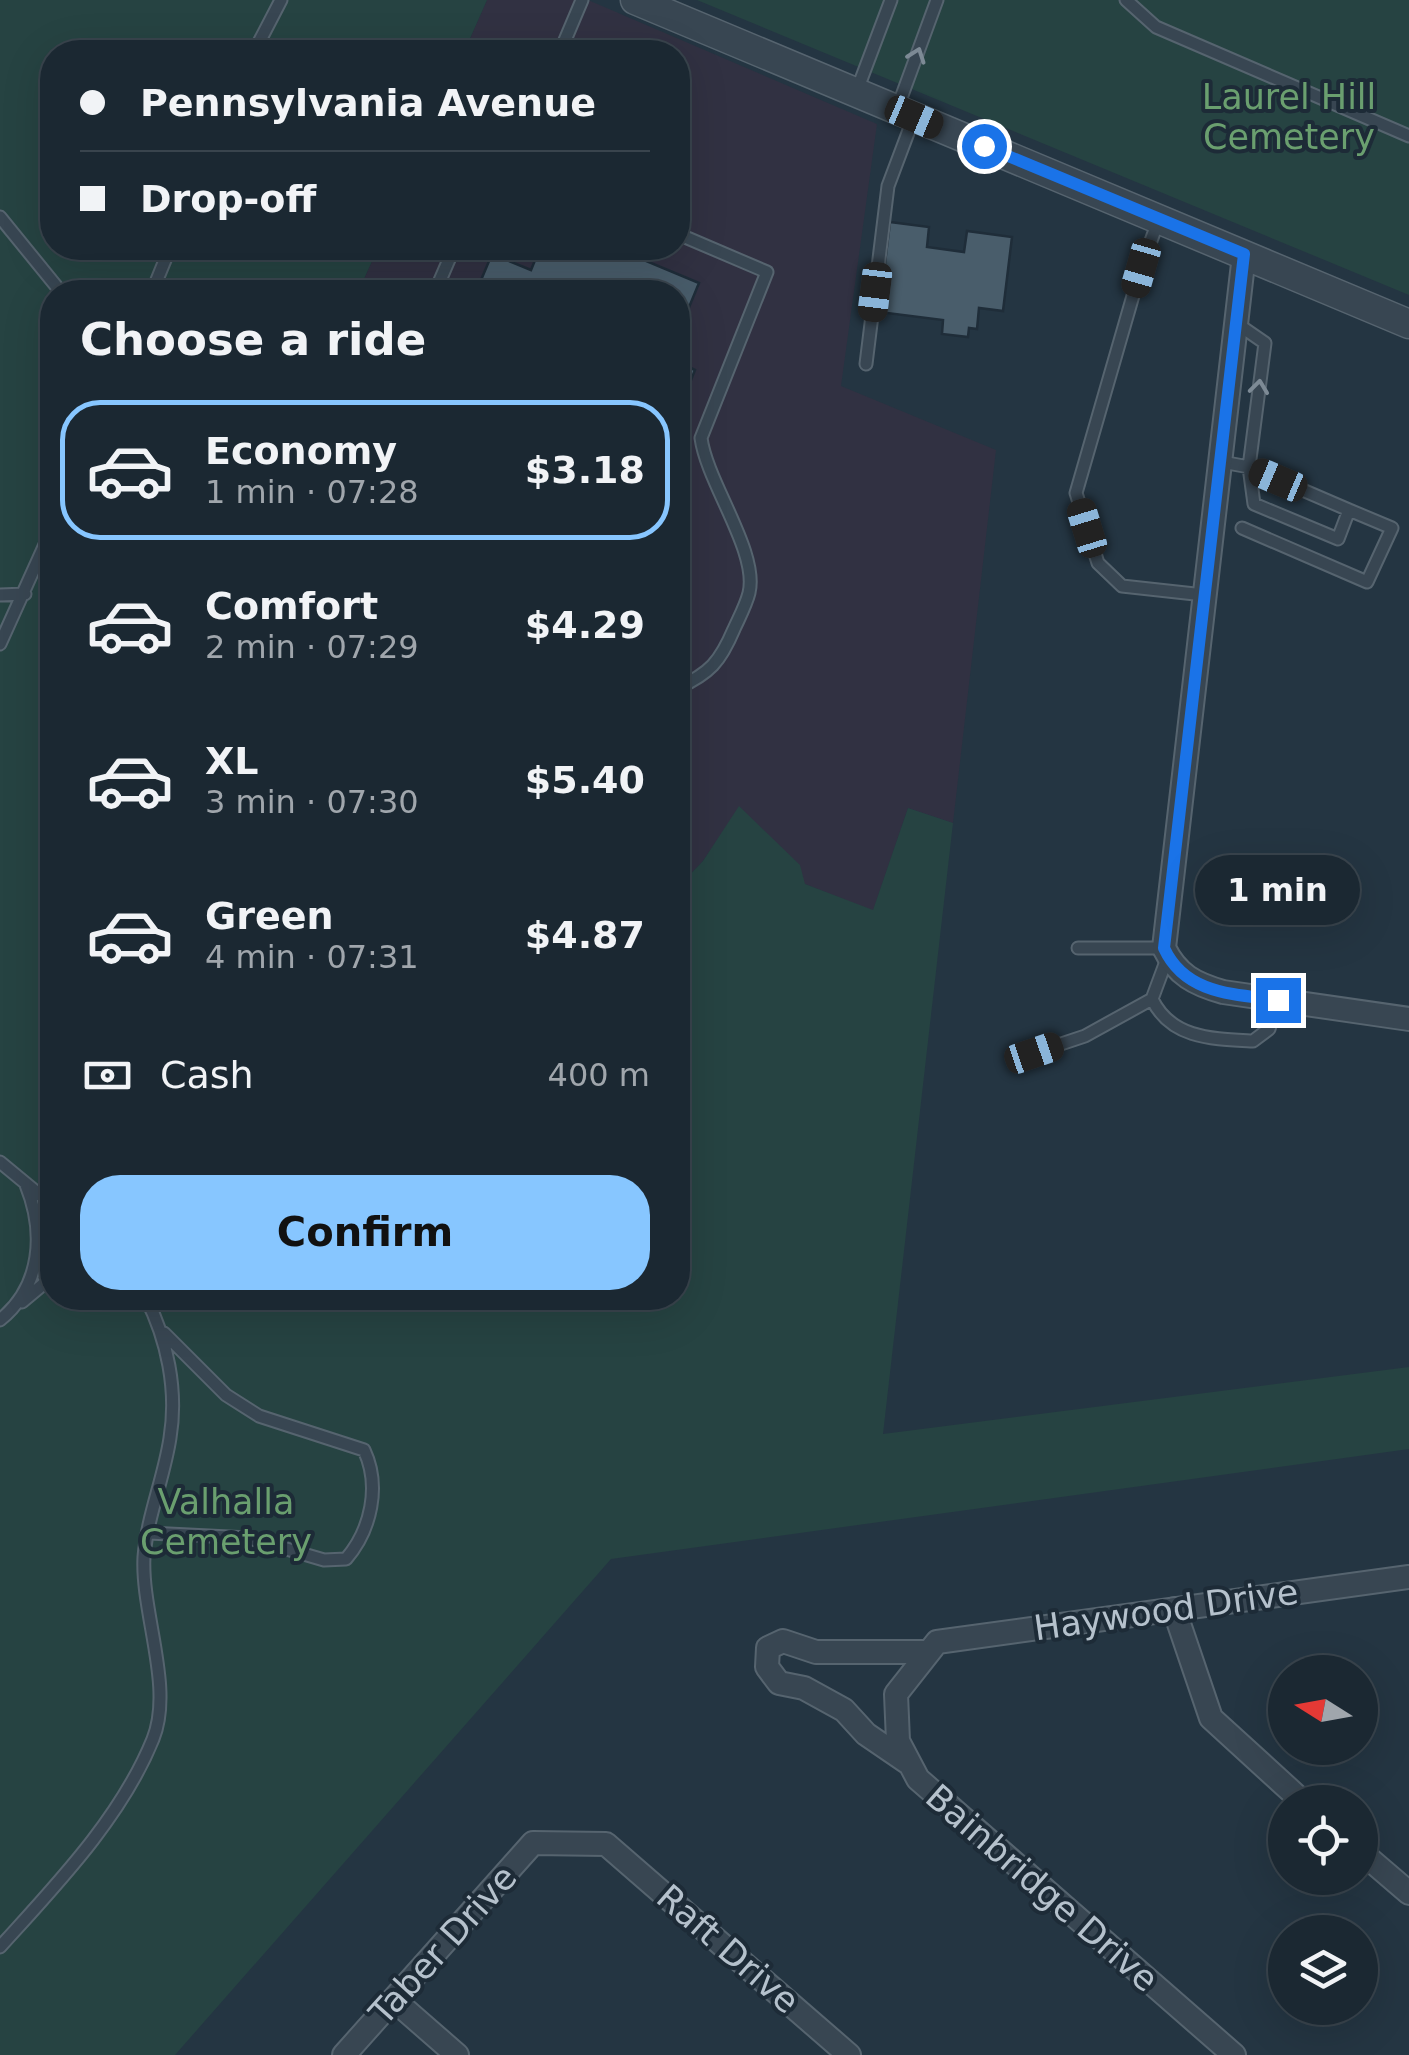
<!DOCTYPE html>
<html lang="en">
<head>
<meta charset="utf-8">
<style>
	body { margin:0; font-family:"DejaVu Sans",sans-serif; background:#28343e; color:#f1f3f6; height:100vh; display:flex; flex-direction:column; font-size:38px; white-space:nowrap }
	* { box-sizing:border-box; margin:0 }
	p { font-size:32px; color:#a0a6ac }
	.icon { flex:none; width:55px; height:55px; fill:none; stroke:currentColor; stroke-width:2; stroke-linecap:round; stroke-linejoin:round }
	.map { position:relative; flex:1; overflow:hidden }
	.drawer { position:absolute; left:40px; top:280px; width:650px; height:1030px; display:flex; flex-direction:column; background:#1b2832; border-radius:40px; box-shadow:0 10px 40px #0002,0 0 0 2px #39444d }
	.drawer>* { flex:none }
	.top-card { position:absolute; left:40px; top:40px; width:650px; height:220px; border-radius:40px; box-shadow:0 10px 40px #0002,0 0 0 2px #39444d; display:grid; align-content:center; height:220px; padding:0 40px; background:#1b2832 }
	.needle { width:65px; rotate:281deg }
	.controls { position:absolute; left:1268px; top:1655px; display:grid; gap:20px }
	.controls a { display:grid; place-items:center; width:110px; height:110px; border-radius:50%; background:#1b2832; box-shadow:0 10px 40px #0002,0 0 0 2px #39444d; font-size:50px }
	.end { position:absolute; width:45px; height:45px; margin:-22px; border:12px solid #1a73e8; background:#fff; box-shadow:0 0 0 5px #fff }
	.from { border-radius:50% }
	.bubble { position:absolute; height:70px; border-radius:35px; background:#1b2832; box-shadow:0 10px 40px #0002,0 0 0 2px #39444d; font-size:32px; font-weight:800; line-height:70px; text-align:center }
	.car { position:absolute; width:30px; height:60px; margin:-30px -15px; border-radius:12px; box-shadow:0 0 8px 2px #0007; background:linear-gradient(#222 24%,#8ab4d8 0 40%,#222 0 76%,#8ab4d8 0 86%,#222 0) }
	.top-card b { display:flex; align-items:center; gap:35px; height:95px; font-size:38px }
	.top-card b+b { border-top:2px solid #39444d }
	.top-card i { width:25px; height:25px; background:#f1f3f6 }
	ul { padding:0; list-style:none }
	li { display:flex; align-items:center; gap:30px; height:140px; margin:0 20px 15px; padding:0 20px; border:5px solid transparent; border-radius:40px }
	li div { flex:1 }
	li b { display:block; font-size:38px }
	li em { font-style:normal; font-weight:800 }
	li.on { border-color:#87c6ff }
	li>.icon { width:90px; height:90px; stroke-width:1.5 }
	h2 { padding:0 40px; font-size:45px; line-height:120px }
	.pay { display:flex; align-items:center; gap:25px; height:110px; padding:0 40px; font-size:38px }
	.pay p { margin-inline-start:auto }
	.cta { display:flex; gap:20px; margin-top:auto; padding:20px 40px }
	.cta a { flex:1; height:115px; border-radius:40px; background:#87c6ff; color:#111; font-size:40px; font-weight:800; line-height:115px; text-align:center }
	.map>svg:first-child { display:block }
	.medical { fill:#313142 }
	.green { fill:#264342 }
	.building { fill:#495d6b; stroke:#1f2d39; stroke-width:2.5 }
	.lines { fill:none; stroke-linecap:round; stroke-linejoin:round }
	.service-casing { stroke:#56646f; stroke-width:15 }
	.minor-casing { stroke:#56646f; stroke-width:26 }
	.tertiary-casing { stroke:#56646f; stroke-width:31 }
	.service { stroke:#384652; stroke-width:11 }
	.minor { stroke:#384652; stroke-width:22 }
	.tertiary { stroke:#384652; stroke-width:28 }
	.oneway { stroke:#7d8a95 }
	.route { stroke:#1a73e8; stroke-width:12 }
	.labels { text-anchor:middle; stroke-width:8; stroke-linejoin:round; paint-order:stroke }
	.park-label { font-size:35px; fill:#6a9f6f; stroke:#1d2b37 }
	.street-label { font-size:35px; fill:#b5c1cc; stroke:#1d2b37 }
</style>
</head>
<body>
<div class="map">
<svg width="1409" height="2055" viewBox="0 0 1409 2055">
	<rect width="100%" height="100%" fill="#243542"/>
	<path class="medical" d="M487,0H588L877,124L841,386L996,450L953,823L908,808L873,911L805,884L740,807L703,861L678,887V292H358L378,248H678V52H464Z"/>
	<path class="green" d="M0,0H487L464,52H52V248H378L358,292H52V1298H678V887L703,861L739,806L800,865L805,884L873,910L908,808L953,823L883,1434L1409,1367V1449L611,1559L175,2055H0Z
		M697,0H1409V295Z"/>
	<path class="building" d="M890,222L929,227L927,247L964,252L967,231L1012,237L1003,311L979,308L977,329L969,328L968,337L942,334L943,320L879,312Z
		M540,248H615L699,283L678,334V292H476L492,254L531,270Z
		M678,362L695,370L678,413Z"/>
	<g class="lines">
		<g class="service-casing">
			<path id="service" d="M1126,0L1156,27L1409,136
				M254,52L281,0
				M560,52L582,0
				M856,93L891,0
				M897,109L937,0
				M0,217L61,292
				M1159,219L1141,268L1076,493L1098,563L1122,586L1204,595
				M678,234L767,272L701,438C707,483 759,552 749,593C746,605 739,618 734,629C720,662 710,673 678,688
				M152,292L170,248
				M435,292L454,248
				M866,364L888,186L914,117
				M1222,462L1249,467L1349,510L1338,539L1254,504L1249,467L1265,343L1236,323
				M1242,528L1367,582L1392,528L1349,510
				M0,595L25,594
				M0,644L52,529
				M1078,948H1164
				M1152,999C1171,1039 1213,1039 1253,1041L1269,1029L1278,1000
				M1034,1053L1085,1036L1152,999L1168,956
				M0,1162L52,1205
				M22,1302L52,1277
				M0,1320C42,1286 45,1232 26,1185
				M149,1533L249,1538L324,1560L346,1559C371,1530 381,1486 364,1450L259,1416L226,1395L164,1333
				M0,1947C56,1885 121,1818 153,1739C174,1687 141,1613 144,1557C147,1517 164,1478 170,1438C178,1390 167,1339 146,1298"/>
		</g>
		<g class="minor-casing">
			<path id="minor" d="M1244,255L1164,948C1177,975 1195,984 1223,992L1409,1019
				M1174,1609L1211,1718L1303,1802
				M907,1762L866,1734L844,1710L804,1688L779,1683L767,1667L768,1648L783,1641L816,1652H928
				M1360,1851L1409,1893
				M394,2000L457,2055
				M344,2055L533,1843L606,1844L849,2055
				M1234,2055L918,1779L898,1741L896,1694L937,1642L1409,1577"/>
		</g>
		<g class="tertiary-casing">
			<path id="tertiary" d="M635,0L1409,324"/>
		</g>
		<use href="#service" class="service"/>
		<use href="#minor" class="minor"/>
		<use href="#tertiary" class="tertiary"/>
	</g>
	<defs><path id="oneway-chevron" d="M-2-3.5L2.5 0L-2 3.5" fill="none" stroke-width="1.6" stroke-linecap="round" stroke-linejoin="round" transform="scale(2.5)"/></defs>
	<g class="oneway">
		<use href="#oneway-chevron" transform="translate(917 55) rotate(-70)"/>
		<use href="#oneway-chevron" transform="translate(1259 387) rotate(-83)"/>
	</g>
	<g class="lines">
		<path class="route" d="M984,146L1244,254L1164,948C1185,994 1233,994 1278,1000"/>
	</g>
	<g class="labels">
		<g class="park-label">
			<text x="1289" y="109">Laurel Hill<tspan x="1289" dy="40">Cemetery</tspan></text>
			<text x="226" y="1514">Valhalla<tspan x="226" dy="40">Cemetery</tspan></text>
		</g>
		<g class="street-label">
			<text transform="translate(1166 1610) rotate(-8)" y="12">Haywood Drive</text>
			<text transform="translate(1042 1888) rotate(41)" y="12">Bainbridge Drive</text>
			<text transform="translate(443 1945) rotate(-48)" y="12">Taber Drive</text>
			<text transform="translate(728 1949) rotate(41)" y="12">Raft Drive</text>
		</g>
	</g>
</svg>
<div class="controls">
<a><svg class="needle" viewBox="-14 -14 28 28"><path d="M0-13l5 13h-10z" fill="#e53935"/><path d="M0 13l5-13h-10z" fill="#a0a6ac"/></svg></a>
<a><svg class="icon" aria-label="locate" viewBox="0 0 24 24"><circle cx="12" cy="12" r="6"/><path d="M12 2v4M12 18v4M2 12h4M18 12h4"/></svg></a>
<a><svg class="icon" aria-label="layers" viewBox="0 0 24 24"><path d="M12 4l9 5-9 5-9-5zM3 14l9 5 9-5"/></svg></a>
</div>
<i class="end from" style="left:984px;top:146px"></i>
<i class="end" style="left:1278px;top:1000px"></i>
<div class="bubble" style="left:1195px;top:855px;width:165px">1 min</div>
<i class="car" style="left:914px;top:117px;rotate:113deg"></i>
<i class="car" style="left:1141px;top:268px;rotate:196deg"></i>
<i class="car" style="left:875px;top:292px;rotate:187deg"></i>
<i class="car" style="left:1278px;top:480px;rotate:293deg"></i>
<i class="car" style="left:1087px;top:528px;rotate:343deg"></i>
<i class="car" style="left:1034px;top:1053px;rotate:71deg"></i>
<div class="top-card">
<b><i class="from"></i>Pennsylvania Avenue</b>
<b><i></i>Drop-off</b>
</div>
<section class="drawer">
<h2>Choose a ride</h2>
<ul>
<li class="on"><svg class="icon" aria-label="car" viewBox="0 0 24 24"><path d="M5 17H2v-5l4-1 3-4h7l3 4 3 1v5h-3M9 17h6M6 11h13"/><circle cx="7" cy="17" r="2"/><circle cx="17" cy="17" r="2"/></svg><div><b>Economy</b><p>1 min · 07:28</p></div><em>$3.18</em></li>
<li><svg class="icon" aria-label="car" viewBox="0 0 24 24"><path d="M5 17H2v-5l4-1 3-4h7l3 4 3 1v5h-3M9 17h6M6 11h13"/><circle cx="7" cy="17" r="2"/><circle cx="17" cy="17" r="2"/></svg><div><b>Comfort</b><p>2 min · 07:29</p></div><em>$4.29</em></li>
<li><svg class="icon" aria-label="car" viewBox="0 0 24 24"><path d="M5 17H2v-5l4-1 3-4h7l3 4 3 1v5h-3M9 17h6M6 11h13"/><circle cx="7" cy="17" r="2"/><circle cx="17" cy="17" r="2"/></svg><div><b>XL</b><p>3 min · 07:30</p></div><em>$5.40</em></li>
<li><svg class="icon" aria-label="car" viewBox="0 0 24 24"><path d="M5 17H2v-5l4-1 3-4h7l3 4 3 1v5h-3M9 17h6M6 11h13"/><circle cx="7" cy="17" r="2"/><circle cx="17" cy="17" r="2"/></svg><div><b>Green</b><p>4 min · 07:31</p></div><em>$4.87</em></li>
</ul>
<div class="pay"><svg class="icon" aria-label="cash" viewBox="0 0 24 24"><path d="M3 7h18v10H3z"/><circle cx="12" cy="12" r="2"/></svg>Cash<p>400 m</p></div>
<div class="cta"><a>Confirm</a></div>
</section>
</div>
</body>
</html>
